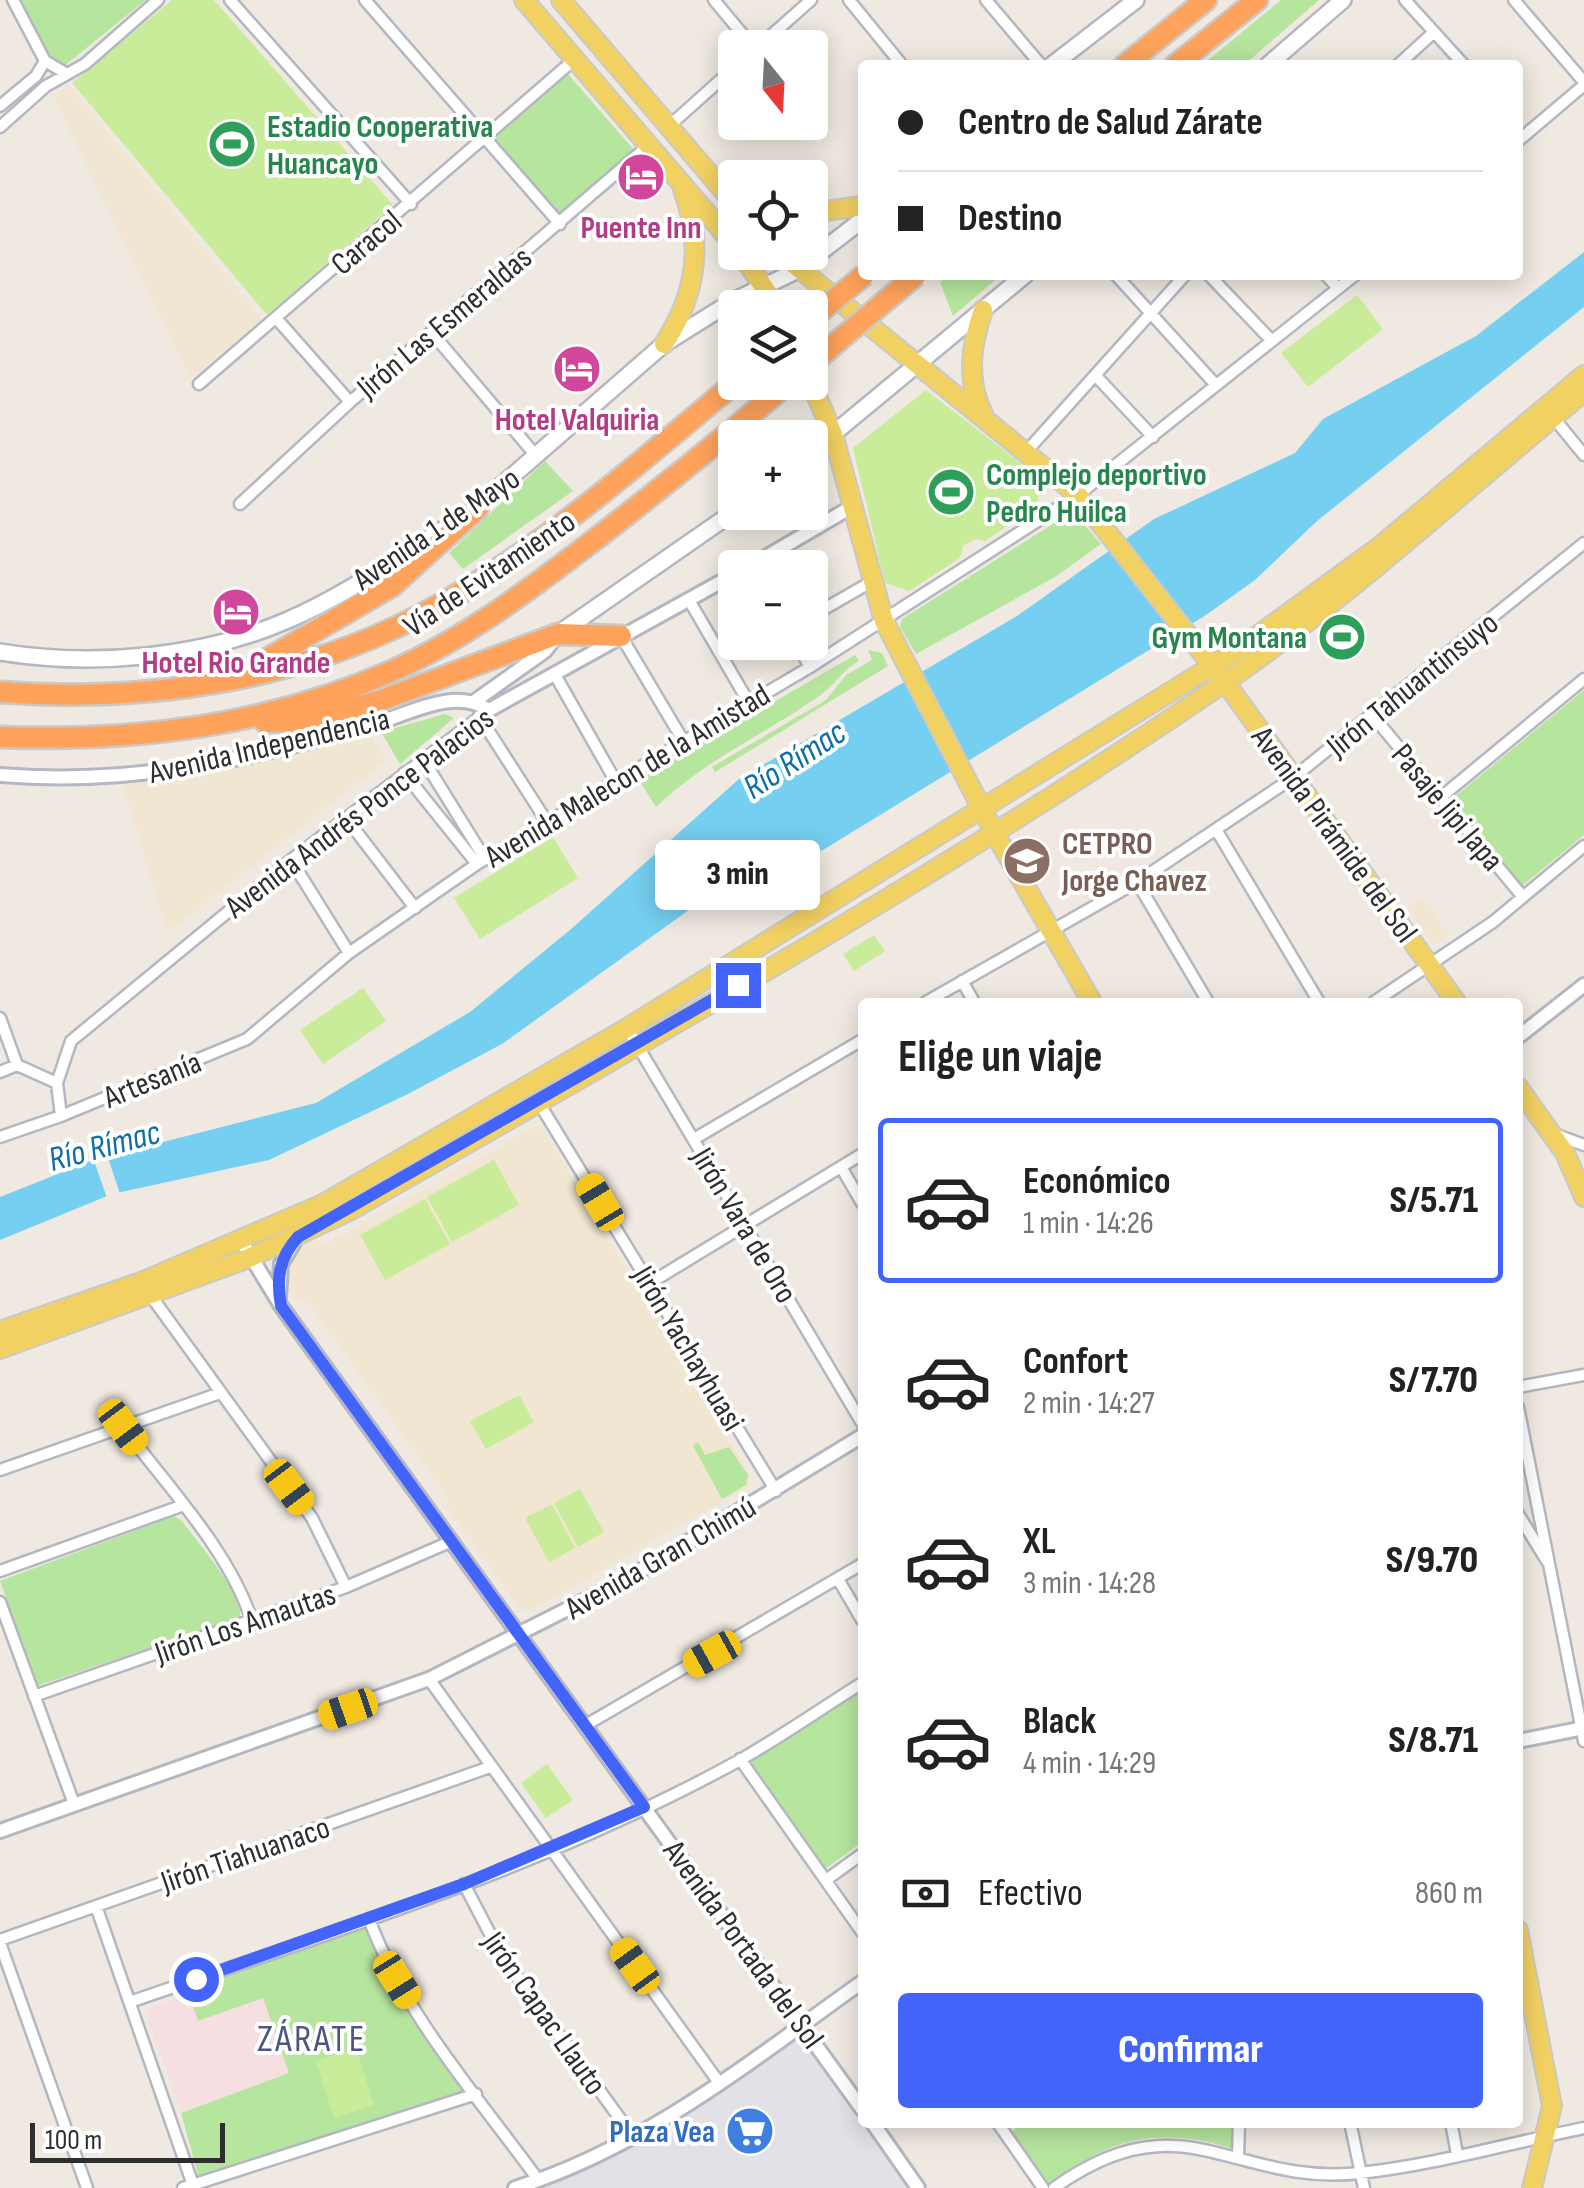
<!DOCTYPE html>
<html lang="es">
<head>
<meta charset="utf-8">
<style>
	body { margin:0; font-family:"Sofia Sans Condensed",sans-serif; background:#f6f6f6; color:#222; height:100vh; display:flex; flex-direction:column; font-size:38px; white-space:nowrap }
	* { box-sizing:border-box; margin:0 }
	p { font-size:32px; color:#767676 }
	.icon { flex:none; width:55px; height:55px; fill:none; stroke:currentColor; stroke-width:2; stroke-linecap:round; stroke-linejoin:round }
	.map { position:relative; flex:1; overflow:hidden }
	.drawer { position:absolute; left:858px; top:998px; width:665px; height:1130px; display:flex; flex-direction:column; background:#fff; border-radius:10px; box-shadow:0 5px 25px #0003 }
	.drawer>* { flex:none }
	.top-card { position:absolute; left:858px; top:60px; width:665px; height:220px; border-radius:10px; box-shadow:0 5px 25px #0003; display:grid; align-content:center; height:220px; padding:0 40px; background:#fff }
	.needle { width:65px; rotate:162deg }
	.tools { position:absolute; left:718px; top:30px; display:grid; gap:20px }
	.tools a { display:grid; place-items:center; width:110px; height:110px; border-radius:10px; background:#fff; box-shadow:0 5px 25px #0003; font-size:50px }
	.scale { position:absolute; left:30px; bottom:25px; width:195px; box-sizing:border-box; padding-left:10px; border:5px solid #2e2e2e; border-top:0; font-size:28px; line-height:35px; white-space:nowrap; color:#2e2e2e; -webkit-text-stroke:8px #fff; paint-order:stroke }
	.end { position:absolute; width:45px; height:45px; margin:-22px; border:12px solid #4264fb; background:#fff; box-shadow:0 0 0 5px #fff }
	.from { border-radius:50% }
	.bubble { position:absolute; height:70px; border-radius:10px; background:#fff; box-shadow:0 5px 25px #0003; font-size:32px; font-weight:800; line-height:70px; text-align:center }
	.car { position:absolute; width:30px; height:60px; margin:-30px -15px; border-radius:12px; box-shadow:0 0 8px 2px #0007; background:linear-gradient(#f5c518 24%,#345 0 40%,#f5c518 0 76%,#345 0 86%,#f5c518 0) }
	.top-card b { display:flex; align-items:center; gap:35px; height:95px; font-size:38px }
	.top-card b+b { border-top:2px solid #e0e0e0 }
	.top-card i { width:25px; height:25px; background:#222 }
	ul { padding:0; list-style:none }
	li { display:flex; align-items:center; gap:30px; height:165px; margin:0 20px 15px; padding:0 20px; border:5px solid transparent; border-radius:10px }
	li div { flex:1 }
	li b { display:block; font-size:38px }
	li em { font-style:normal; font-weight:800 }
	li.active { border-color:#4264fb }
	li>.icon { width:90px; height:90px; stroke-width:1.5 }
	h2 { padding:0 40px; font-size:45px; line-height:120px }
	.pay { display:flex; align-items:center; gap:25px; height:110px; padding:0 40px; font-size:38px }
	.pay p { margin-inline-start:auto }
	.button { display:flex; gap:20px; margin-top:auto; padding:20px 40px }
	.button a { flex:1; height:115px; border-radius:10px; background:#4264fb; color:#fff; font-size:40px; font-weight:800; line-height:115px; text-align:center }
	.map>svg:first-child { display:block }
	.industrial { fill:#e3e1e8 }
	.education { fill:#f0e6d1 }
	.medical { fill:#f5dfe0 }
	.green { fill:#b6e59e }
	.pitch { fill:#c9ec9a }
	.water { fill:#75cff0 }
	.pier { fill:#efe9e1 }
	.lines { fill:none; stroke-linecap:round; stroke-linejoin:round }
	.minor-casing { stroke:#b4b7c1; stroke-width:15 }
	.tertiary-casing { stroke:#b4b7c1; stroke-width:18 }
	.secondary-casing { stroke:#b4b7c1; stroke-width:20 }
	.primary-casing { stroke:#c9c9c9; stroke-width:22 }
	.motorway-casing { stroke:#c9c9c9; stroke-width:25 }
	.minor { stroke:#fff; stroke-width:10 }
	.tertiary { stroke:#fff; stroke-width:12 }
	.secondary { stroke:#fff; stroke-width:15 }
	.primary { stroke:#f2d163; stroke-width:18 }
	.motorway { stroke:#ffa35c; stroke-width:20 }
	.motorway-bridge-casing { stroke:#c9c9c9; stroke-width:25; stroke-linecap:butt }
	.motorway-bridge { stroke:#ffa35c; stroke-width:20 }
	.route { stroke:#4264fb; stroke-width:12 }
	.labels { text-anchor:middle; stroke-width:8; stroke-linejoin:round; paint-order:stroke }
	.leisure-label { font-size:32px; font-weight:bold; fill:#27864d; stroke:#fff; text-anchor:start }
	.hotel-label { font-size:32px; font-weight:bold; fill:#b23c85; stroke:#fff }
	.street-label { font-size:32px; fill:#2e2e2e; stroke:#fff }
	.education-label { font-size:32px; font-weight:bold; fill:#785e54; stroke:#fff; text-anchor:start }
	.shop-label { font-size:32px; font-weight:bold; fill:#366cbe; stroke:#fff; text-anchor:end }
	.water-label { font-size:35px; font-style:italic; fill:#0d6fa3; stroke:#fff }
	.quarter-label { font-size:38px; letter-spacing:2.5px; fill:#4d5680; stroke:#fff }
</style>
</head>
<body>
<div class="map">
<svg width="1584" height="2188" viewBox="0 0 1584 2188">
	<rect width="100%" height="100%" fill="#efe9e1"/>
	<path class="industrial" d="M803,2022L862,2106V2122L874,2123L921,2188H510L627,2140Z"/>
	<path class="education" d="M70,87L263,319L190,379L52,94Z
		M370,737L387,760L167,933L123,785L234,768Z
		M1423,896L1449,935L1434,945L1407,907Z
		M540,1124L750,1475L748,1487L529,1612L518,1607L446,1506L447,1496L308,1302H294L285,1275L293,1252L311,1238L325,1244Z"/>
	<path class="medical" d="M189,1994L199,2021L263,1998L289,2073L181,2113L146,2014L150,2007Z"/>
	<path class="green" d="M18,0H146L64,66L49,59Z
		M1281,0H1319L1244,65H1202Z
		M567,73L634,150L558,217L489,140Z
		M949,275H1001L953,316L940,282Z
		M545,461L573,491L463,569L449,553Z
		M1064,517L1079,519L1101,544L1055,577L916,654L900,627L902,619Z
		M868,650L882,653L888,666L715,772L712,767L826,700L846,675L872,660Z
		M855,655L859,661C841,671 834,686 818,697C763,735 705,760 656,807L639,780Z
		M1584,690V835L1522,886L1451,800Z
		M445,714L454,718L400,764L381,732Z
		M698,1442L705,1455L729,1447L748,1475L746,1485L722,1499L693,1446Z
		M174,1516L182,1521C197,1542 243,1594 240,1617L37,1686L0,1581Z
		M862,1689V1842L824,1870L748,1759Z
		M365,1927L390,1981L467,2092L199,2178L181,2113L289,2073L263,1998L198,2021L188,1991Z
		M1024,2122H1234L1233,2149C1160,2125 1108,2138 1049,2185L1011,2132Z"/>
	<path class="pitch" d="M172,0H214L393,205L267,315L72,83Z
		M1357,295L1383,329L1308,387L1281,353Z
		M926,390L1040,478L1037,506L985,541L975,539L963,546L960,558L909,591L885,583L853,448Z
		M553,837L578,878L480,939L454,898Z
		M874,935L885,951L854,971L843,954Z
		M363,988L386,1021L323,1064L300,1030Z
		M494,1160L519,1205L452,1242L427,1197Z
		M425,1199L450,1244L385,1280L360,1235Z
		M519,1395L534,1422L486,1449L470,1421Z
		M580,1489L604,1532L578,1547L554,1503Z
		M552,1504L575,1548L549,1562L525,1518Z
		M547,1764L573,1800L546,1818L521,1783Z
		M356,2048L374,2105L334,2118L316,2061Z"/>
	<path class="water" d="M1584,252V307L1317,521L1255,580L1206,615L823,850L700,902L502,1044L406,1095L269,1160L112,1194L0,1240V1197L93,1160L316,1103L470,1012L570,930L739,779L1017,616L1154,519L1295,453L1323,419L1476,336Z"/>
	<path class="pier" d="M106,1152L121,1197L108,1201L92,1155Z"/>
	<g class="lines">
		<g class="minor-casing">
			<path id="minor" d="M13,0L45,61L67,74
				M230,0L411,204
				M365,0L560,224
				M714,0L754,48
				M849,0L902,65
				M986,0L1041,65
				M1405,0L1464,65
				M1514,0L1584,82
				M757,48L811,0
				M1398,65L1434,32
				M0,106L36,76L45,61
				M669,126L735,67
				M0,127L46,86L85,64L158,0
				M1518,141L1584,85
				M1116,275L1215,384
				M1209,275L1271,340
				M1326,275L1338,288
				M276,318L350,402
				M432,333L537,457
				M1096,376L1153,437
				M199,384L576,58
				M1553,417L1584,455
				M1026,452L1185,275
				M240,504L350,402L649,145
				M689,600L749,703
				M810,617L871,582
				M621,636L684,742
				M796,642L810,667
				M554,673L616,782
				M479,716L547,822
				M1373,716L1523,897
				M423,759L485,859
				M404,773L477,864
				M1440,798L1584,679
				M346,818L415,908
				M1217,831L1319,1002
				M291,860L349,953
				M1137,882L1208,1002
				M962,981L974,1002
				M926,1002L1137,882L1294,777L1584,543
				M1374,1002L1493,922L1584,846
				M0,1018L17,1065L57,1083
				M627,1028L862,1423
				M0,1072L17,1065
				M539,1103L776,1491
				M61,1116L57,1083L71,1041L291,860L489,710
				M1557,1135L1584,1145
				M0,1137L61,1116L247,1039L349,953L477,864L810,667L1078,495L1355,275
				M694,1139L862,1040
				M841,1167L862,1203
				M650,1283L862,1154
				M151,1296L312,1518L346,1587
				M1518,1387L1584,1375
				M1518,1407L1584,1741
				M123,1427C167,1486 229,1550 252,1621
				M0,1470L220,1393
				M1518,1514L1547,1561
				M0,1571L181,1506
				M838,1579L862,1620
				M0,1602L74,1804
				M429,1679L720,2084
				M34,1696L346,1587L452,1541
				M586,1725L862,1564
				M740,1759L862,1932
				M826,1880L862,1854
				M464,1884L500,1953L634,2138
				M96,1906L193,2185
				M369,1919C405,2016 479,2098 539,2181
				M0,1940L490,1767
				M0,1943L87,2188
				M130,2002C335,1931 548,1866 740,1760C782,1736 822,1708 862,1683
				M997,2122L1043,2188
				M1350,2122L1364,2188
				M1451,2122L1457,2154
				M1238,2157L1239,2122
				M183,2188L476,2094
				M1054,2188C1183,2095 1234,2187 1360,2173C1435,2165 1510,2143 1584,2128"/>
		</g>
		<g class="tertiary-casing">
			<path id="tertiary" d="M747,568L853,506
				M475,701L545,651L555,638
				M0,775C128,786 257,759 380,722C415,711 456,688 489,710L735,574
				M1518,1037L1584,985
				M242,1242L281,1306L862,2109
				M279,1299L281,1264L296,1239
				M1518,1741L1584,1728
				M0,1831L429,1679L625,1580L862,1436
				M872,2122L918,2188
				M515,2188C646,2147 752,2060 862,1982"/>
		</g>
		<g class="secondary-casing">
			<path id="secondary" d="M1052,65L1136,0
				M1268,65L1343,0
				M810,453L1025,275
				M471,512L664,344L731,302L796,271L862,220
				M558,634L735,511
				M0,652C93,667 201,658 288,620C344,596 396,559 447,527"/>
		</g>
		<g class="primary-casing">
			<path id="primary" d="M524,0L735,246
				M561,0L735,204
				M810,213L862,206
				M740,252L778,308
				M779,252L1078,495L1225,682L1456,1002
				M983,310C971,345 966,380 983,414
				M664,344C696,295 704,245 683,190
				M810,381L833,434L884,621L994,832L1092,1002
				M1518,1087L1565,1153L1584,1197
				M0,1331L141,1282L323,1204L627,1028L1238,650L1379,547L1584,375
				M0,1349L249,1258L351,1210C646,1041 945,874 1225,682C1352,595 1465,489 1584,392
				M1518,1930L1552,2106L1532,2188"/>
		</g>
		<g class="motorway-casing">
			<path id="motorway" d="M1125,65L1206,0
				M1176,65L1257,0
				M252,668L392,586L478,508
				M0,692C150,703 307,680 439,605C545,546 643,460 736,382
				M265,722L302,721L379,701L558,634L621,636
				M0,737C135,742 267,726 392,671C469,637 535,585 601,535C665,485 728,435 789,382"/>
		</g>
		<use href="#minor" class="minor"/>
		<use href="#tertiary" class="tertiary"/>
		<use href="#secondary" class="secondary"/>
		<use href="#primary" class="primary"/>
		<use href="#motorway" class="motorway"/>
		<g class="motorway-bridge-casing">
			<path id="motorway-bridge" d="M810,320L864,275
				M810,365L916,275"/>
		</g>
		<use href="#motorway-bridge" class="motorway-bridge"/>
	</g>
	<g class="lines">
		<path class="route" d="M196,1979L464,1884L644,1807L281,1306C276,1278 279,1258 298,1237L738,985"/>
	</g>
	<defs>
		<g id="stadium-disc" transform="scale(2.5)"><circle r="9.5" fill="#2e9e5b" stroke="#fff"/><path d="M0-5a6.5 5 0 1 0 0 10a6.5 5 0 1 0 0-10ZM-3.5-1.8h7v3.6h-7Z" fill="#fff"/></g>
		<g id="hotel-disc" transform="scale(2.5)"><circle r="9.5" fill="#d1479c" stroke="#fff"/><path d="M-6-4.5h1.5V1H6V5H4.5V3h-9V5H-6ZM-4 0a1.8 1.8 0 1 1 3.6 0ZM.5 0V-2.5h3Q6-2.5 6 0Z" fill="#fff"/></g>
		<g id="university-disc" transform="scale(2.5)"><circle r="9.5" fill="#8d6e63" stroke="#fff"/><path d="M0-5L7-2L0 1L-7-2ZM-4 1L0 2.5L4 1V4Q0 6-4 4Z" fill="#fff"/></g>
		<g id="supermarket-disc" transform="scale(2.5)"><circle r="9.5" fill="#3f7fe0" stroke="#fff"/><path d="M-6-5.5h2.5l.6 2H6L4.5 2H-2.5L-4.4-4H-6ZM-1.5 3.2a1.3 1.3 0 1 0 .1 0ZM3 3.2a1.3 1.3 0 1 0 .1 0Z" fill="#fff"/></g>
	</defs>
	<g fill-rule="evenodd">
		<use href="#stadium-disc" x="232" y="144"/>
		<use href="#hotel-disc" x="641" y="177"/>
		<use href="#hotel-disc" x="577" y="369"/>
		<use href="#stadium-disc" x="951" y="492"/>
		<use href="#hotel-disc" x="236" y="612"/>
		<use href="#stadium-disc" x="1342" y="637"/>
		<use href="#university-disc" x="1027" y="861"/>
		<use href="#supermarket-disc" x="750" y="2131"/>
	</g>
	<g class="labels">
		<g class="leisure-label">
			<text x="267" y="137">Estadio Cooperativa<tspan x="267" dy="37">Huancayo</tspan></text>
			<text x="986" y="485">Complejo deportivo<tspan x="986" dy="37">Pedro Huilca</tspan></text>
			<text x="1307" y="648" text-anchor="end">Gym Montana</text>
		</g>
		<g class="hotel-label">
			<text x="641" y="238">Puente Inn</text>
			<text x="577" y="430">Hotel Valquiria</text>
			<text x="236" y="673">Hotel Rio Grande</text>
		</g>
		<g class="street-label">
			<text transform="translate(366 242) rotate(-40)" y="11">Caracol</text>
			<text transform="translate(444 322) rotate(-40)" y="11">Jirón Las Esmeraldas</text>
			<text transform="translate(436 528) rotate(-34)" y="11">Avenida 1 de Mayo</text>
			<text transform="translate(489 573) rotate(-34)" y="11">Vía de Evitamiento</text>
			<text transform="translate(1412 684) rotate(-39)" y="11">Jirón Tahuantinsuyo</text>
			<text transform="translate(269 745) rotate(-13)" y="11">Avenida Independencia</text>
			<text transform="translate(627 775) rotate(-31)" y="11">Avenida Malecon de la Amistad</text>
			<text transform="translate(1448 807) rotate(50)" y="11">Pasaje Jipi Japa</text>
			<text transform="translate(359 812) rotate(-37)" y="11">Avenida Andrés Ponce Palacios</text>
			<text transform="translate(1335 834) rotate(54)" y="11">Avenida Pirámide del Sol</text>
			<text transform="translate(152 1079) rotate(-22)" y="11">Artesanía</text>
			<text transform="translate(745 1225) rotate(59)" y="11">Jirón Vara de Oro</text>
			<text transform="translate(689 1348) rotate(59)" y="11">Jirón Yachayhuasi</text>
			<text transform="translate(660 1557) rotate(-30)" y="11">Avenida Gran Chimú</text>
			<text transform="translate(245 1623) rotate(-19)" y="11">Jirón Los Amautas</text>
			<text transform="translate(245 1854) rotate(-19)" y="11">Jirón Tiahuanaco</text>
			<text transform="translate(744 1944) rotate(54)" y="11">Avenida Portada del Sol</text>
			<text transform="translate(545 2013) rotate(55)" y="11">Jirón Capac Llauto</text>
		</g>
		<g class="education-label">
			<text x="1062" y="854">CETPRO<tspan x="1062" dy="37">Jorge Chavez</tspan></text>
		</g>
		<g class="shop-label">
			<text x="715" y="2142">Plaza Vea</text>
		</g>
		<g class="water-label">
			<text transform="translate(794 759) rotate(-33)" y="12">Río Rímac</text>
			<text transform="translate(104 1145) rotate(-15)" y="12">Río Rímac</text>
		</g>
		<g class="quarter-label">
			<text x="312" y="2051">ZÁRATE</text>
		</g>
	</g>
</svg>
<div class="tools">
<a><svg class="needle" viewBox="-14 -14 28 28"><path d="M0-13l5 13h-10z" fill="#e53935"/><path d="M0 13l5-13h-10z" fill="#767676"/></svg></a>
<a><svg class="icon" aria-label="locate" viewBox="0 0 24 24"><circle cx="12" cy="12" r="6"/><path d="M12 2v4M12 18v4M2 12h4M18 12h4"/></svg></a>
<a><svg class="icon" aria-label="layers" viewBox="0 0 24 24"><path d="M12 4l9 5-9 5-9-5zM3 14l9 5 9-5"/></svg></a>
<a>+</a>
<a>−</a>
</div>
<div class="scale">100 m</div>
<i class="end from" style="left:196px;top:1979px"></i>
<i class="end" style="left:738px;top:985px"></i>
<div class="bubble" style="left:655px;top:840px;width:165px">3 min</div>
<i class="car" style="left:600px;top:1202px;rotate:329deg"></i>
<i class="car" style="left:123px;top:1427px;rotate:143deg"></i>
<i class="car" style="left:289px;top:1487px;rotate:143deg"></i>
<i class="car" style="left:712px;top:1654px;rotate:241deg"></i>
<i class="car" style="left:348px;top:1709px;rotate:251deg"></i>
<i class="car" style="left:635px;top:1966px;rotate:324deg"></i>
<i class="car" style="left:397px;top:1980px;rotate:148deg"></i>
<div class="top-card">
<b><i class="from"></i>Centro de Salud Zárate</b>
<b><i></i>Destino</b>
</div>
<section class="drawer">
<h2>Elige un viaje</h2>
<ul>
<li class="active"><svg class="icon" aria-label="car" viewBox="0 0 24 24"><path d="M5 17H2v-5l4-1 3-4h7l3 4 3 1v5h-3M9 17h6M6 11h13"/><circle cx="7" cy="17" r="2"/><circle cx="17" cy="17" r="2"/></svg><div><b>Económico</b><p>1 min · 14:26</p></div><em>S/5.71</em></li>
<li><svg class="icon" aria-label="car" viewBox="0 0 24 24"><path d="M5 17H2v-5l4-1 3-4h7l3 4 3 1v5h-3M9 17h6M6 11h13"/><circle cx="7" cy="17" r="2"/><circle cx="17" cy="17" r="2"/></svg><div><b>Confort</b><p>2 min · 14:27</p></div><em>S/7.70</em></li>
<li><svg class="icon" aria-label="car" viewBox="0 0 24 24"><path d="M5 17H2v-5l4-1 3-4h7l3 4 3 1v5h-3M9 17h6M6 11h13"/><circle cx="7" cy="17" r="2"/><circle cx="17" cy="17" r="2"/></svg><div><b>XL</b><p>3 min · 14:28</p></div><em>S/9.70</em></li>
<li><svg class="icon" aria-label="car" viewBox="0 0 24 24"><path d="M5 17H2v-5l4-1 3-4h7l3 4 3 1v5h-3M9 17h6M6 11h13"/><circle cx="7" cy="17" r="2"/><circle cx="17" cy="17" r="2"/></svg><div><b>Black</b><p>4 min · 14:29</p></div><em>S/8.71</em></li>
</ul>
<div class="pay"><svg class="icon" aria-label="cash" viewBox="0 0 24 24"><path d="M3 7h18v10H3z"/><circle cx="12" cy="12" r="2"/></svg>Efectivo<p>860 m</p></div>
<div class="button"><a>Confirmar</a></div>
</section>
</div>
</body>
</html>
